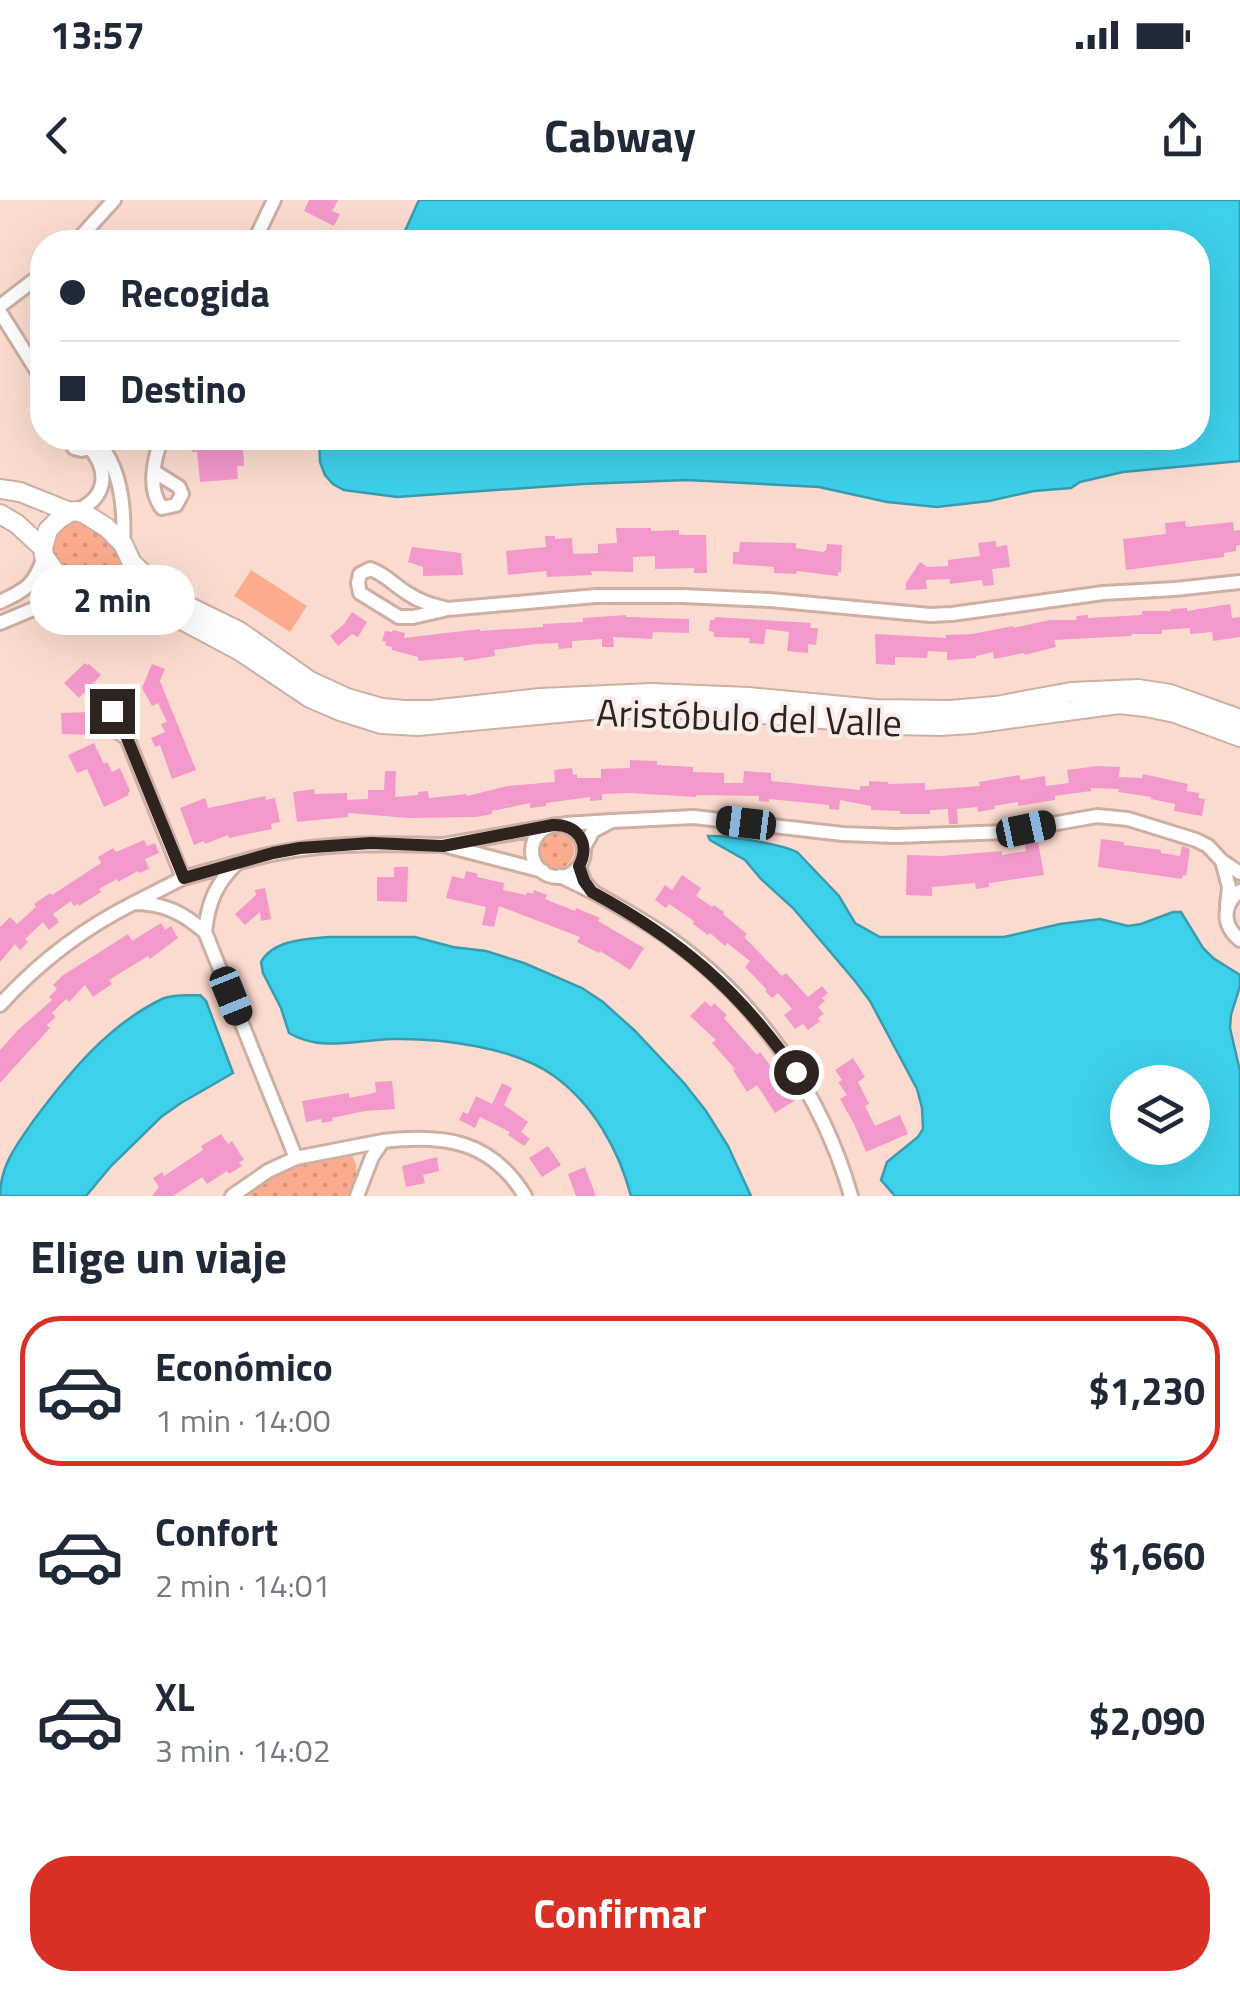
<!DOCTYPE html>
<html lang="es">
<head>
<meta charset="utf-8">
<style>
	body { margin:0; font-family:"Titillium Web",sans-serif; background:#f2f2f3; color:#1f2937; height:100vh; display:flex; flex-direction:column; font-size:38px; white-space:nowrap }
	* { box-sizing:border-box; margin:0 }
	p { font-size:32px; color:#747a83 }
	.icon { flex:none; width:55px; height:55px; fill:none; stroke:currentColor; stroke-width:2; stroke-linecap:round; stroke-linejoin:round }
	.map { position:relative; height:996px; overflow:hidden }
	.side { display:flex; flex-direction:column; background:#fff; flex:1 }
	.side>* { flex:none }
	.hud { position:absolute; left:30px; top:30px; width:1180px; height:220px; border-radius:40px; box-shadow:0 10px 40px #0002; display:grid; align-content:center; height:220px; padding:0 30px; background:#fff }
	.buttons { position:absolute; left:1110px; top:865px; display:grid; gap:20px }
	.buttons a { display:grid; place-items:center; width:100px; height:100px; border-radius:50%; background:#fff; box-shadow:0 10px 40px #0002; font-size:50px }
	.end { position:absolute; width:45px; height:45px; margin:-22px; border:12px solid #2e231e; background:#fff; box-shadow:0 0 0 5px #fff }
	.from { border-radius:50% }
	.bubble { position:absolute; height:70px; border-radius:35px; background:#fff; box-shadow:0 10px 40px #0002; font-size:32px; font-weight:700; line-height:70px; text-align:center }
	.car { position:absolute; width:30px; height:60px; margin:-30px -15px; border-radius:12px; box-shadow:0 0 8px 2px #0007; background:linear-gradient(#222 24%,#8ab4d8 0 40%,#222 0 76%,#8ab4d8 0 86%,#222 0) }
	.hud b { display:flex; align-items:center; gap:35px; height:95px; font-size:38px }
	.hud b+b { border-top:2px solid #e0e1e3 }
	.hud i { width:25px; height:25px; background:#1f2937 }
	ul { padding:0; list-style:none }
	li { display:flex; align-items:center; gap:30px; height:150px; margin:0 20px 15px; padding:0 10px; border:5px solid transparent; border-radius:40px }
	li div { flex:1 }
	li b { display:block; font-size:38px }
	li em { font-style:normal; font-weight:700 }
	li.selected { border-color:#d93025 }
	li>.icon { width:90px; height:90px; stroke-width:1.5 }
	h2 { padding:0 30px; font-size:45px; line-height:120px }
	.primary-button { display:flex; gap:20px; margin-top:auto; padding:20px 30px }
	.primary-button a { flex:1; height:115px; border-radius:40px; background:#d93025; color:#fff; font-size:40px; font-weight:700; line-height:115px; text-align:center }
	.status { display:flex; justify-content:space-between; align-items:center; height:70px; padding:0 50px; background:#fff; direction:ltr }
	.status svg { height:28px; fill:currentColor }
	header { display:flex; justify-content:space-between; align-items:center; height:130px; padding:0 30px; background:#fff; font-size:45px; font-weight:700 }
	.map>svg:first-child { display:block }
	.grass { fill:url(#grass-dots) }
	.garden { fill:#fcac8e }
	.water { fill:#3dd0eb; stroke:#389cae; stroke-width:2.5; fill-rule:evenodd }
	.building { fill:#f398cb }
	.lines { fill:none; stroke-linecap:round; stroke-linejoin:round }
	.minor-casing { stroke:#cdafa3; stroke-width:18 }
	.tertiary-casing { stroke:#cdafa3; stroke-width:22 }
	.minor { stroke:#fff; stroke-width:12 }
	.tertiary { stroke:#fff; stroke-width:18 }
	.route { stroke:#2e231e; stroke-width:12 }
	.labels { text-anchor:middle; stroke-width:8; stroke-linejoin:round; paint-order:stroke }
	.street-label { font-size:38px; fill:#2e231e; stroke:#faede8 }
</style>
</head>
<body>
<div class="status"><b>13:57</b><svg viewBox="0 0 49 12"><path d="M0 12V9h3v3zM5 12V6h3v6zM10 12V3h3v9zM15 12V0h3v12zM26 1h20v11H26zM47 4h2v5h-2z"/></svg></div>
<header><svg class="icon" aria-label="back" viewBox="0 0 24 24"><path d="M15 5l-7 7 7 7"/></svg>Cabway<svg class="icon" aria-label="share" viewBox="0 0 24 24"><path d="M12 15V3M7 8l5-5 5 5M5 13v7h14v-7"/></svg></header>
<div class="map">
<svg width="1240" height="996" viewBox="0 0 1240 996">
	<defs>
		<pattern id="grass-dots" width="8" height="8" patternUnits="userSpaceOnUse" patternTransform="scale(2.5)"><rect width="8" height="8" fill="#fcac8e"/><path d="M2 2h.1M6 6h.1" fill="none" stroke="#d8947a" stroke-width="1.8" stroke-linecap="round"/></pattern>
	</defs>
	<rect width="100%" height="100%" fill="#fbdbcf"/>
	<path class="grass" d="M73,320C100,321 144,366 111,388C103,394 97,393 88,392C74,379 38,355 53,333C57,328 66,324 73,320Z
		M536 650a19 19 0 1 1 38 0a19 19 0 1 1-38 0Z
		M349,952C361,965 357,982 348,996H249L252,986L266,978L316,956Z"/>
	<path class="garden" d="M251,370L307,406L290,432L234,396Z"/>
	<path class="water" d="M419,0H1240V261L1123,272L1080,282L1071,288L1034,291L989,301L937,307L887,302L819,287L687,280L582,284L397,297L344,290L333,284L325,275L320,262L319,238H1198V42H400Z
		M708,636C726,635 781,644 797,652L839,696L855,723L880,737H1004L1060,724L1100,719L1128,726L1141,724L1173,712H1181L1203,748L1213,758L1240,775V786L1231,815L1230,828L1240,871V996H895L881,980L887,962L918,937L923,929L922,908L917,889L870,801L855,781L793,708L761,679L745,660L710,640ZM1192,882V948H1128V882Z
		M328,737H415L453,747L486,751L524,763L582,788L603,802L635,831L684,883L706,911L728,946L751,996H631C619,950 593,904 554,876C514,847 441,838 392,839C357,840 320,852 289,833L281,808L263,773L261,762C273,740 305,739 328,737Z
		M200,795L206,801L233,873L181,903L161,917L111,966L86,996H0C0,966 17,944 34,920C69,873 108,825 162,799C173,794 189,796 200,795Z"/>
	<path class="building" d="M309,0H338L332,11L340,14L334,26L304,11Z
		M191,238H215V248L243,245L244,266H237L238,279L200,282L197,252H192Z
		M1185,321L1186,327L1233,322L1234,331L1240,330V345L1236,346V351L1224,353V357L1126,370L1123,339L1166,334L1165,323Z
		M616,328H651V331L679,330V335H706L707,373H694V368L655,369V356L633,357V372L591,371L592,375L547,377L546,371L508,375L506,351L546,347L545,336H555V339L572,338L573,354L598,353V344L617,343Z
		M996,341V347L1007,345L1010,367L992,369L994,385L983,386L982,380L950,384V379L926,380L927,389L906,390V383L920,362L927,367L948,366V360L980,356L978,343Z
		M740,342L796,343V348L823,352L826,350L827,344L842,345L841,373L838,372V376L797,371L796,374L774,373V367L733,364V352H739Z
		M412,347L461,353L463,375L423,376V367L408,362Z
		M1230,404L1232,418L1240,417V437L1213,441L1212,432L1190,434V428L1162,430V434H1131L1132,436L1054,440L1056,447L1025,455L1024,453L994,459L993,452L976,456V458L947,460V452L928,451L927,458L895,457V465L876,464L875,434L946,438V435L972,434L1013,426V428L1050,420H1077L1076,416L1088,415V418L1142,415V411H1171V409L1187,408V411Z
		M352,412L367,422L358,437L352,434L338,446L330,436L344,424Z
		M626,415V417L689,419V433L653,432L652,439L613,437L614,447H602V439L572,441V448L559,449L558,443L536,444L494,450L495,456L464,461L463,457L418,461V457L392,450V447L385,445L386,442L382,441L385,431L392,432L393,430L405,433L404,438L480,429V431L543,427V424L583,422V418Z
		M715,417L811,423L810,428H818L816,445L808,444V453L787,451L789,432L766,429L764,444L749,443L750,438L714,437V432L709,431L710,420H714Z
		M85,463L87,465L89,464L101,475L79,498L64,483Z
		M152,464L165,469L160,481L196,570L172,579L160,545L155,547L151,538L165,532L161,524L167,522L158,503L152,506L142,488Z
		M91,512L92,535L62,534L61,513Z
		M94,543L104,564L107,562L112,572L120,568L130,591L128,593L129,595L104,607L87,569L77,573L68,555Z
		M630,560L657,561V565L693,567V572L724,573V583H743L744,571L771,573V581L860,590V586H869V581L888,582V584L925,583V590L980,586L979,582L1020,575V580L1045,576L1046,586L1069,583L1067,570L1097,566L1120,567L1119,577L1142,578L1143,574L1188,584L1186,591L1199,593L1198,598L1205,599L1202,616L1174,611L1175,604L1151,599V597L1118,592L1119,589L1091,588V591L1055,596V600L1018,606V602L994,606L995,609L978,612L977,607L957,609L958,624H949L948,609L930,610V614H900V611L871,610V606L840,600L839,610L829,609V605L769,599V602L759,601V596L696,595V597L630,593L602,594V600L590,601V597L546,603V606L530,608V603L492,611V614L476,617L409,618L348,613V617L297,622L293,592L314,589L315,594L347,593V600L368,599V590H384L385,571H396L395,597L418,595V592L428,591L429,598L467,594V596L507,586L555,582L554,570L572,568L573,575L577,574V578H601V569L630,568Z
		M265,596L266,600L275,598L280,622L271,624L272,629L229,638L228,635L205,644L204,641L194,645L180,608L205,598L208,608Z
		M1101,639L1124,642V645L1161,650V653L1180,656L1182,646L1190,649L1186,676L1183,675L1182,679L1098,667Z
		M144,640L147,646L155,643L159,653L145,659L149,669L139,673L138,671L118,682L117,679L99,689L101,692L79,706L78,704L74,706L71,701L53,714L59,722L49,730L43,722L25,739L28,742L20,750L15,744L0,762V727L10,717L17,724L36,707L34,704L50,693L52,695L101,663L98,657L113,648L116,652Z
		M1038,642L1044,675L989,683V687L976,689L975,683L932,687V696L906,695L907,655L941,656L1002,651V655L1026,651L1025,644Z
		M394,667H408L407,702L377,701V677H394Z
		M466,671L478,674L477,677L504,683L503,690L526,695L527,692L533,694L534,690L547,695L545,699L575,711L576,708L600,718L598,721L644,748L630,770L600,751L599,753L577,742L580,737L499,706L494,727L482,725L486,707L446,698L452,676L464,679Z
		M682,675L701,688L696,696L712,707L714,705L724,712L723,714L747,734L744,737L750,743L782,776L786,773L808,797L822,786L828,793L822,798L825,801L818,807L824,814L818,818L820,821L808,830L803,824L795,829L784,815L792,809L778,793L772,798L765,791L767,790L745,767L750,761L727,743L725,746L710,733L708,735L693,724L694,722L691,719L669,704L666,708L655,700L665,685L672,690Z
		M265,688L271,719L261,721L260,712L245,725L235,714L256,695L255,690Z
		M161,723L165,730L171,726L178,738L150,759L148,756L109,780L112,784L93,797L85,785L69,802L66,799L52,813L56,817L47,825L50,828L0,883V850L18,830L52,800L49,797L57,789L53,785L62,776L128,734L132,741Z
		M705,801L711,807L714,803L727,815L724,818L757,855L760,852L776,873L773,875L785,893L788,891L794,901L775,913L757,885L747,892L733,870L735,869L712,843L716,840L690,816Z
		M853,858L865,877L858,882L869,904L865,906L875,926L900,915L908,934L866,952L854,924L840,899L847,895L838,882L842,880L835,870Z
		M392,881L395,909L365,911L332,918L333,921L322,923L321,919L306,922L302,901L349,893V898L370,894L376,892L375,882Z
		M502,883L512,888L504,905L528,922L521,932L530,939L524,946L508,935L510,932L480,917L475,928L459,920L463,912L468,914L476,896L492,904Z
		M221,934L228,944L232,941L244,960L239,962L242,966L229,974L227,971L207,984L202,977L173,996H152L159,987L153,978L162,972L164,976L203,950L201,946Z
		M548,946L561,965L542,977L529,958Z
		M437,957L439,971L423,975L425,983L406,987L402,966Z
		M585,967L596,996H576L568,974Z"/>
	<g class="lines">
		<g class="minor-casing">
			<path id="minor" d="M76,42L114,0
				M254,42L274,0
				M0,106L42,74
				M0,112L42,179
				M68,238L74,248L82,250L89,247
				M94,238C122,265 125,308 123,344
				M155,272L179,287L182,294L176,305L162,308C147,290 154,258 162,238
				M76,311C107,298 110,271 89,247
				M0,402C27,389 35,385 44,356
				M448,409C433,405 420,402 407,393C394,385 384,373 370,369L360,374L358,383L360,393L399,417H413L448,409L596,396H682L770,400L930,415L952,414L1103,393L1175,389L1240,382
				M0,423L43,405L88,400
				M122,508L128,512L130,522L127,538L114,529L108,522L112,511Z
				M127,538L183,678
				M612,621L694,617L843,634L896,636L1007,632L1097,616L1128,619L1196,640L1208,646L1222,661
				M565,624L612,621L593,631L584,647
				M532 651a26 26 0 1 1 52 0a26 26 0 1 1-52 0Z
				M237,663C305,642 372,643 443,645
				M543,671L443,645L547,627
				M560,676L593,692L584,681L579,667
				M1240,691C1222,705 1222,725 1240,740
				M593,692C620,707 647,722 672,740C758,802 822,894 851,996
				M1227,706L1229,687L1222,661L1240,673
				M205,732C208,702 216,684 237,663L183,678L134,703C164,703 183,713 205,732L296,958
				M0,805C38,763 84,728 134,703
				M232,996L268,971L296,958L383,941
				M357,996L372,957L383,941C444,934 491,940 525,996"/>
		</g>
		<g class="tertiary-casing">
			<path id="tertiary" d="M0,289L20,292L70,312
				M0,314L17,324L43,348
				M132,363L165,395L239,431L310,481L347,498L382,508L404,510H431L540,498L651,493L749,497L875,509L950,510L996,506L1071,492L1138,489L1170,494L1240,519
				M103,401L122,393L129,384L132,363L123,344L106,327L85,314L76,311L70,312L59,319L48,330L43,348L44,356L54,370L76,391L91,400L103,401L126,403L178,418L240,451L310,498L340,511L381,524L418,526L591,510L671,508L726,511L895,525L940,526L972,524L1119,504L1146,507L1175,513L1240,537"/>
		</g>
		<use href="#minor" class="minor"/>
		<use href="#tertiary" class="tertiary"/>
	</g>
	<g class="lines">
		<path class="route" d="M112,511L122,508L130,515L127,538L184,678L273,653L300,648L371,643L443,646L553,625C578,624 591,644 579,666L584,681L592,692C680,740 738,789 796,872"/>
	</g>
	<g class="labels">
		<g class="street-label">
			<text transform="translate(749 518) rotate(2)" y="13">Aristóbulo del Valle</text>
		</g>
	</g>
</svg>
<div class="buttons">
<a><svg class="icon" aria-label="layers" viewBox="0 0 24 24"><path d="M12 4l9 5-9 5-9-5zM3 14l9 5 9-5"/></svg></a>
</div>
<i class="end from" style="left:796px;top:872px"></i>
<i class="end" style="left:112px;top:511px"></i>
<div class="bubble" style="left:30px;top:365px;width:165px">2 min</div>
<i class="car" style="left:746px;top:623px;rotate:277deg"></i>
<i class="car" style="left:1026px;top:629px;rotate:78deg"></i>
<i class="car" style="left:231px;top:796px;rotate:158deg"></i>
<div class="hud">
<b><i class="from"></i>Recogida</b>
<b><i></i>Destino</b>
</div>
</div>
<section class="side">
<h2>Elige un viaje</h2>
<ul>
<li class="selected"><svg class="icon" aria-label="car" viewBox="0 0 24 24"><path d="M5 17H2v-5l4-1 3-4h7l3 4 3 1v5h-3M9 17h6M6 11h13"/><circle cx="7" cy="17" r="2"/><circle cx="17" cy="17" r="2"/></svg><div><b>Económico</b><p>1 min · 14:00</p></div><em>$1,230</em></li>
<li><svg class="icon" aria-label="car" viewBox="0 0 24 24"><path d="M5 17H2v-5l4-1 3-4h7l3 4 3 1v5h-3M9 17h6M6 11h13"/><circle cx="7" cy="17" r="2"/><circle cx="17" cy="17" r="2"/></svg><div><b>Confort</b><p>2 min · 14:01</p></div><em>$1,660</em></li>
<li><svg class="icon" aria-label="car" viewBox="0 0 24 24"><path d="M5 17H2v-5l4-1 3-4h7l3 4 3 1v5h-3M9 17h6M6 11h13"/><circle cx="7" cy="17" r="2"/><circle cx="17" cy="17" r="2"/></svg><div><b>XL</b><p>3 min · 14:02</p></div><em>$2,090</em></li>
</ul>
<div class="primary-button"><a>Confirmar</a></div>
</section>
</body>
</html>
